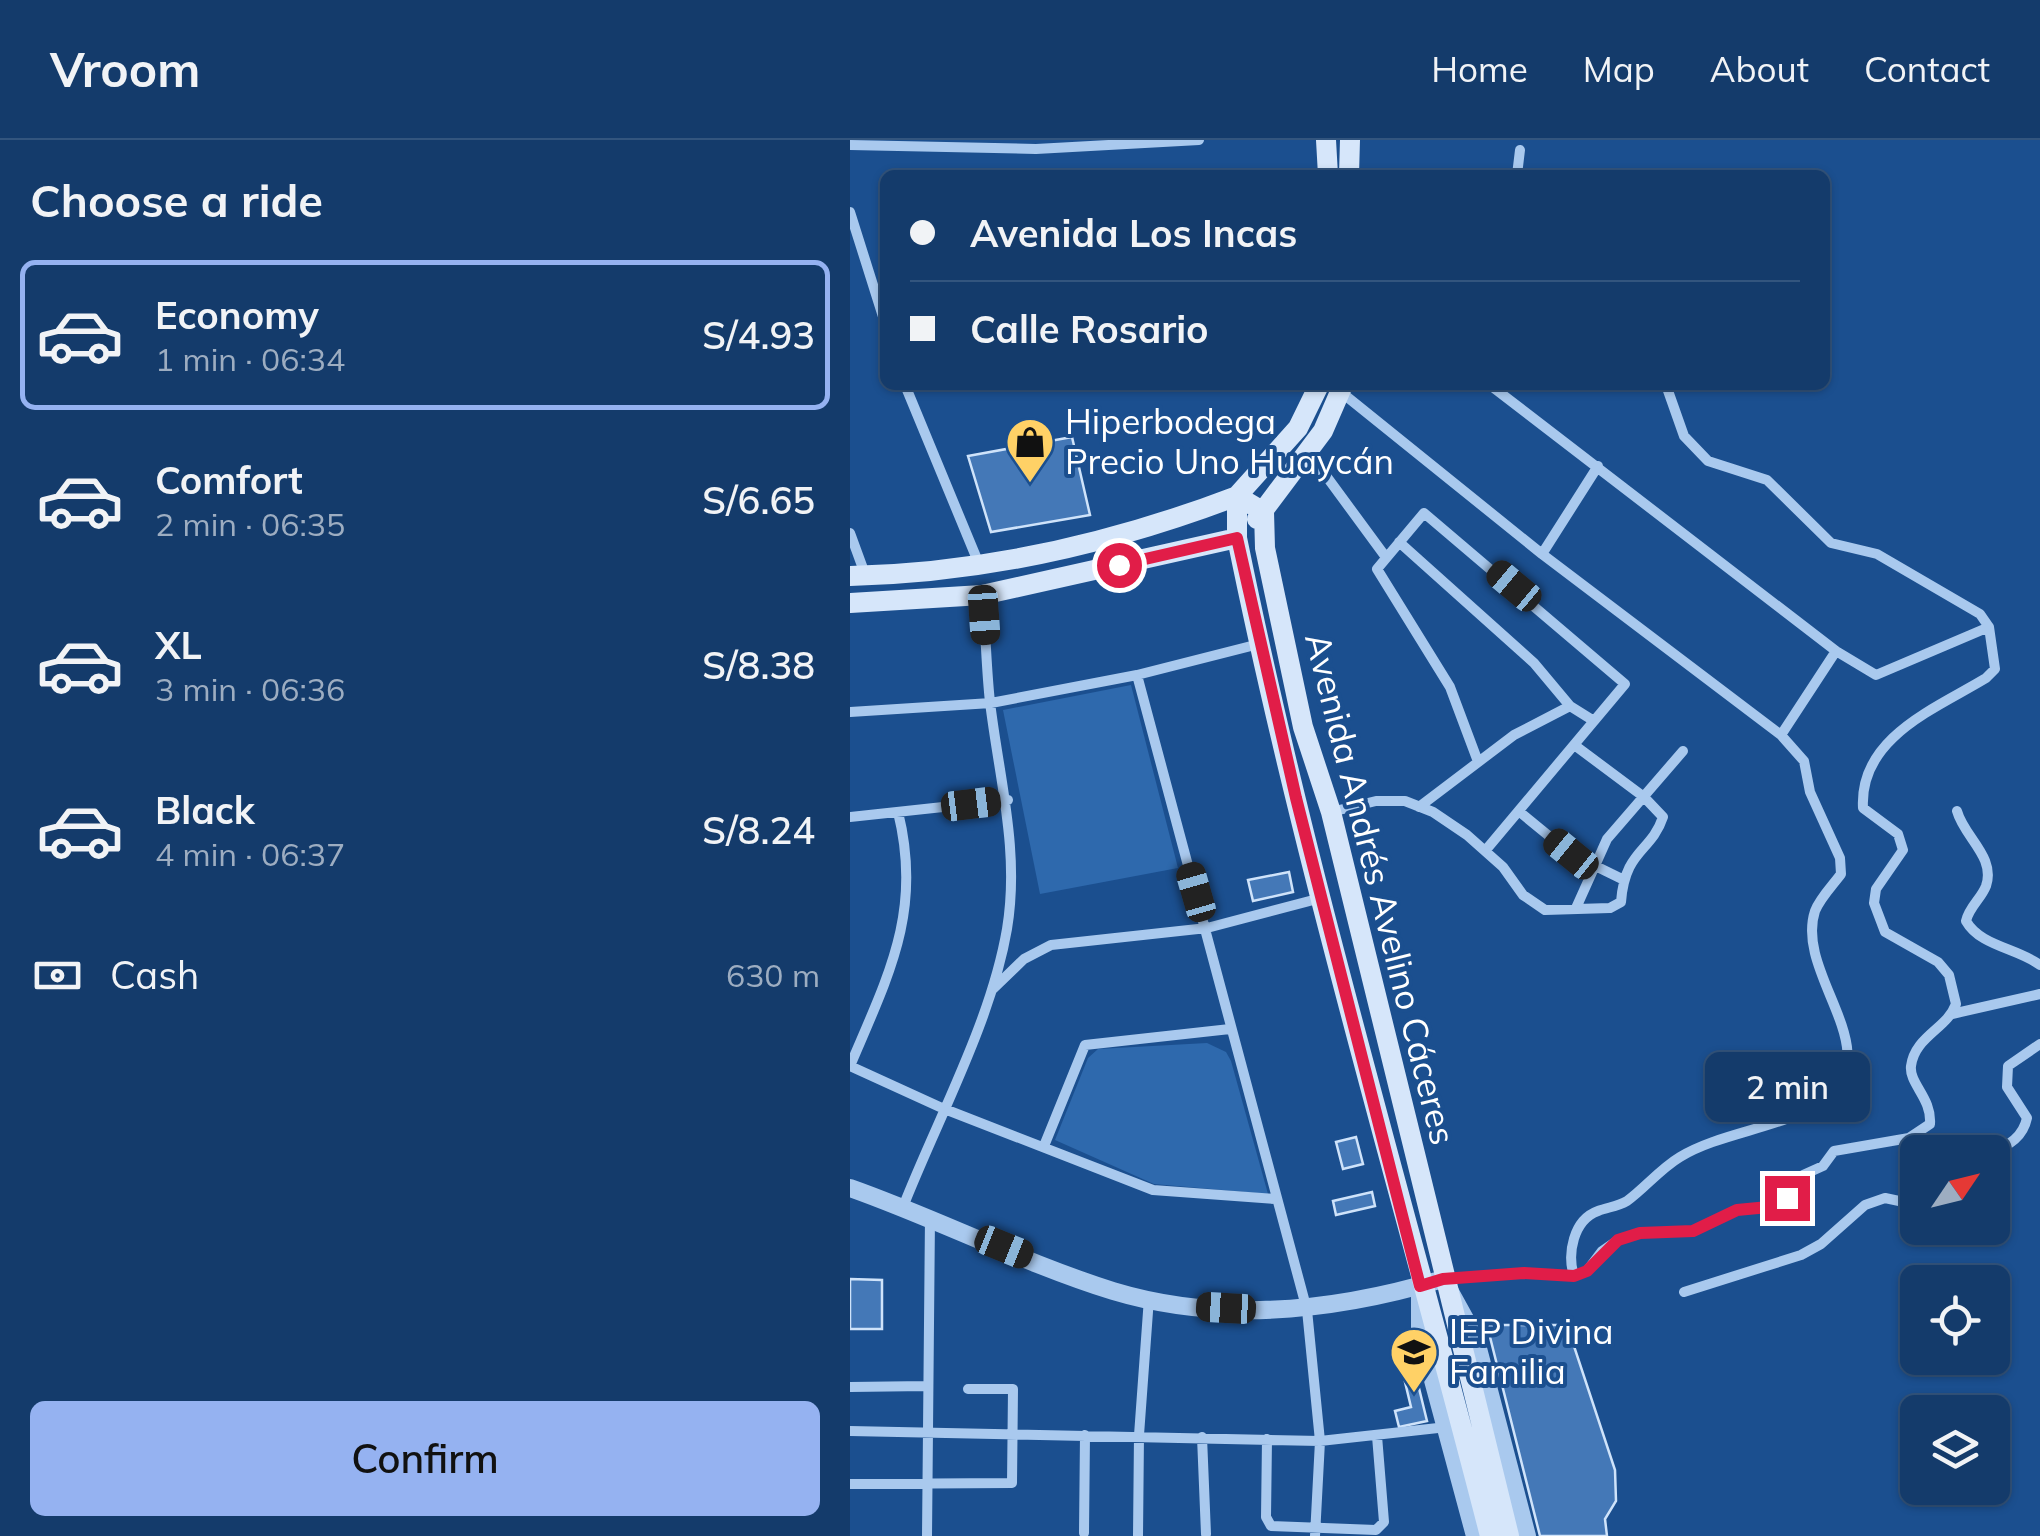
<!DOCTYPE html>
<html lang="en">
<head>
<meta charset="utf-8">
<style>
	body { margin:0; font-family:Mulish,sans-serif; background:#1d4271; color:#f1f3f6; height:100vh; display:flex; flex-direction:column; font-size:38px; white-space:nowrap }
	* { box-sizing:border-box; margin:0 }
	p { font-size:32px; color:#9dadc1 }
	.icon { flex:none; width:55px; height:55px; fill:none; stroke:currentColor; stroke-width:2; stroke-linecap:round; stroke-linejoin:round }
	.map { position:relative; flex:1; overflow:hidden }
	.sheet { display:flex; flex-direction:column; background:#143b6b; width:850px }
	.sheet>* { flex:none }
	.hud { position:absolute; left:30px; top:30px; width:950px; height:220px; border-radius:15px; box-shadow:0 2px 8px #0004,0 0 0 2px #33557e; display:grid; align-content:center; height:220px; padding:0 30px; background:#143b6b }
	.needle { width:65px; rotate:55deg }
	.controls { position:absolute; left:1050px; top:995px; display:grid; gap:20px }
	.controls a { display:grid; place-items:center; width:110px; height:110px; border-radius:15px; background:#143b6b; box-shadow:0 2px 8px #0004,0 0 0 2px #33557e; font-size:50px }
	.end { position:absolute; width:45px; height:45px; margin:-22px; border:12px solid #e11d48; background:#fff; box-shadow:0 0 0 5px #fff }
	.from { border-radius:50% }
	.bubble { position:absolute; height:70px; border-radius:15px; background:#143b6b; box-shadow:0 2px 8px #0004,0 0 0 2px #33557e; font-size:32px; font-weight:600; line-height:70px; text-align:center }
	.car { position:absolute; width:30px; height:60px; margin:-30px -15px; border-radius:12px; box-shadow:0 0 8px 2px #0007; background:linear-gradient(#222 24%,#8ab4d8 0 40%,#222 0 76%,#8ab4d8 0 86%,#222 0) }
	.hud b { display:flex; align-items:center; gap:35px; height:95px; font-size:38px }
	.hud b+b { border-top:2px solid #33557e }
	.hud i { width:25px; height:25px; background:#f1f3f6 }
	ul { padding:0; list-style:none }
	li { display:flex; align-items:center; gap:30px; height:150px; margin:0 20px 15px; padding:0 10px; border:5px solid transparent; border-radius:15px }
	li div { flex:1 }
	li b { display:block; font-size:38px }
	li em { font-style:normal; font-weight:600 }
	li.current { border-color:#95b2f1 }
	li>.icon { width:90px; height:90px; stroke-width:1.5 }
	h2 { padding:0 30px; font-size:45px; line-height:120px }
	.pay { display:flex; align-items:center; gap:25px; height:110px; padding:0 30px; font-size:38px }
	.pay p { margin-inline-start:auto }
	.button { display:flex; gap:20px; margin-top:auto; padding:20px 30px }
	.button a { flex:1; height:115px; border-radius:15px; background:#95b2f1; color:#111; font-size:40px; font-weight:600; line-height:115px; text-align:center }
	header { display:flex; align-items:center; gap:60px; box-sizing:border-box; height:140px; padding:0 50px; background:#143b6b; border-bottom:2px solid #33557e }
	header strong { font-size:48px }
	nav { display:flex; gap:55px; margin-inline-start:auto; font-size:35px }
	main { display:flex; flex:1; min-height:0 }
	.map>svg:first-child { display:block }
	.green { fill:#2e69ad }
	.building { fill:#4478b7; stroke:#cfe3fa; stroke-width:2.5 }
	.lines { fill:none; stroke-linecap:round; stroke-linejoin:round }
	.minor { stroke:#a9c9ee; stroke-width:10 }
	.tertiary { stroke:#a9c9ee; stroke-width:18 }
	.secondary { stroke:#d6e6fa; stroke-width:20 }
	.route { stroke:#e11d48; stroke-width:12 }
	.labels { text-anchor:middle; stroke-width:8; stroke-linejoin:round; paint-order:stroke }
	.poi-label { font-size:35px; fill:#fff; stroke:#1b4f8f; text-anchor:start }
	.street-label { font-size:35px; fill:#fff; stroke:#1b4f8f }
</style>
</head>
<body>
<header>
<strong>Vroom</strong>
<nav><a>Home</a><a>Map</a><a>About</a><a>Contact</a></nav>
</header>
<main>
<section class="sheet">
<h2>Choose a ride</h2>
<ul>
<li class="current"><svg class="icon" aria-label="car" viewBox="0 0 24 24"><path d="M5 17H2v-5l4-1 3-4h7l3 4 3 1v5h-3M9 17h6M6 11h13"/><circle cx="7" cy="17" r="2"/><circle cx="17" cy="17" r="2"/></svg><div><b>Economy</b><p>1 min · 06:34</p></div><em>S/4.93</em></li>
<li><svg class="icon" aria-label="car" viewBox="0 0 24 24"><path d="M5 17H2v-5l4-1 3-4h7l3 4 3 1v5h-3M9 17h6M6 11h13"/><circle cx="7" cy="17" r="2"/><circle cx="17" cy="17" r="2"/></svg><div><b>Comfort</b><p>2 min · 06:35</p></div><em>S/6.65</em></li>
<li><svg class="icon" aria-label="car" viewBox="0 0 24 24"><path d="M5 17H2v-5l4-1 3-4h7l3 4 3 1v5h-3M9 17h6M6 11h13"/><circle cx="7" cy="17" r="2"/><circle cx="17" cy="17" r="2"/></svg><div><b>XL</b><p>3 min · 06:36</p></div><em>S/8.38</em></li>
<li><svg class="icon" aria-label="car" viewBox="0 0 24 24"><path d="M5 17H2v-5l4-1 3-4h7l3 4 3 1v5h-3M9 17h6M6 11h13"/><circle cx="7" cy="17" r="2"/><circle cx="17" cy="17" r="2"/></svg><div><b>Black</b><p>4 min · 06:37</p></div><em>S/8.24</em></li>
</ul>
<div class="pay"><svg class="icon" aria-label="cash" viewBox="0 0 24 24"><path d="M3 7h18v10H3z"/><circle cx="12" cy="12" r="2"/></svg>Cash<p>630 m</p></div>
<div class="button"><a>Confirm</a></div>
</section>
<div class="map">
<svg width="1190" height="1396" viewBox="0 0 1190 1396">
	<rect width="100%" height="100%" fill="#1b4f8f"/>
	<path class="green" d="M281,545L328,728L190,754L153,570Z
		M357,903L376,912L381,921L418,1054L304,1044L205,1000L238,918L248,909Z"/>
	<path class="building" d="M222,297L240,375L141,392L118,316Z
		M439,732L443,752L403,761L398,740Z
		M506,997L513,1024L493,1029L486,1002Z
		M522,1052L525,1066L486,1075L483,1061Z
		M0,1139L32,1140V1189H0Z
		M637,1185H717L765,1330L766,1361L755,1379L757,1396H690Z
		M567,1240L577,1281L549,1287L545,1271L561,1267L555,1242Z"/>
	<g class="lines">
		<path class="minor" d="M0,5L186,9L349,0
			M667,35L670,10
			M0,72L35,183
			M55,245L129,424
			M640,245L986,511L1026,535L1139,487
			M491,252L692,414L931,595L954,621L960,652L990,718L991,734C983,745 970,758 965,771C944,835 1042,913 972,961C934,988 871,992 830,1017C810,1029 795,1048 777,1061C767,1067 758,1067 748,1071C723,1080 717,1114 724,1136
			M455,319L474,333L535,416
			M0,393L15,434
			M549,402L684,523L720,566L744,581
			M692,414L748,326
			M287,535L457,1170L470,1301L465,1396
			M0,572L141,563L287,535L409,504
			M931,595L986,511
			M627,619L600,547L527,429L574,373L775,544L635,711
			M569,667L664,595L720,566
			M1107,671C1114,697 1146,717 1136,746C1131,759 1119,767 1116,781C1130,806 1167,808 1190,825
			M481,672L526,661H555L583,672L617,695L653,727L673,755L695,770L760,768L771,762C775,709 801,713 813,677L794,657L727,607
			M671,673L721,714L772,739
			M0,677L158,660
			M726,768L757,699L833,611
			M143,849L174,819L201,805L357,788L471,758
			M1102,874L1190,854
			M0,926L92,968L303,1050L425,1059
			M0,926C38,836 73,772 48,672
			M194,1006L235,905L380,889
			M1139,1012C1158,1007 1173,997 1177,978L1157,947L1158,926L1190,904
			M53,1067C88,978 141,882 157,789C170,711 149,638 140,562C136,526 136,491 132,455
			M594,1139L674,1133L724,1136L737,1131L752,1111L768,1100L789,1093L843,1091L887,1070L929,1066L953,1035L973,1026L984,1011L1059,998L1080,984C1082,958 1059,944 1061,926C1065,896 1097,889 1106,864L1099,835L1088,822L1035,792L1024,763L1026,749L1053,710L1048,694L1013,668C1009,597 1087,568 1136,538L1145,529L1139,487L1130,474L1027,414L981,403L917,340L858,321L834,296L816,245
			M834,1152L951,1115L971,1104L1015,1065L1035,1058L1068,1065
			M0,1247L77,1246
			M0,1291L470,1301L597,1287
			M352,1297L356,1394
			M417,1299L416,1377L421,1386L526,1390L534,1382L527,1296
			M0,1344L162,1343L163,1249H118
			M234,1393L235,1295
			M77,1396L80,1077
			M288,1396L289,1295L299,1158"/>
		<path class="tertiary" d="M0,1048C88,1079 173,1123 263,1151C372,1184 486,1171 593,1139L625,1197L677,1396
			M570,1146V1192L625,1396"/>
		<path class="secondary" d="M476,0L478,35
			M499,35L500,0
			M469,245L448,288L387,356V398C455,734 555,1064 640,1396
			M387,356L414,372L415,408L453,587L481,672L659,1396
			M407,379L473,291L493,245
			M0,436C133,433 264,403 387,356
			M0,463L132,455L387,398"/>
	</g>
	<g class="lines">
		<path class="route" d="M269,425L387,398L446,658L570,1146L593,1139L674,1133L724,1136L737,1131L768,1100L790,1093L843,1091L887,1070L929,1066L937,1058"/>
	</g>
	<defs>
		<g id="shop-pin" transform="scale(2.5)"><path d="M0 17L-7.5 6A9.5 9.5 0 1 1 7.5 6Z" fill="#ffd166" stroke="#1b4f8f"/><path d="M-5-2.5h2.3a2.7 3.5 0 0 1 5.4 0H5L5.5 6h-11ZM-1.5-2.5h3a1.5 2.3 0 0 0-3 0Z" fill="#111"/></g>
		<g id="school-pin" transform="scale(2.5)"><path d="M0 17L-7.5 6A9.5 9.5 0 1 1 7.5 6Z" fill="#ffd166" stroke="#1b4f8f"/><path d="M0-5L7-2L0 1L-7-2ZM-4 1L0 2.5L4 1V4Q0 6-4 4Z" fill="#111"/></g>
	</defs>
	<g fill-rule="evenodd">
		<use href="#shop-pin" x="180" y="302"/>
		<use href="#school-pin" x="564" y="1212"/>
	</g>
	<g class="labels">
		<g class="poi-label">
			<text x="215" y="294">Hiperbodega<tspan x="215" dy="40">Precio Uno Huaycán</tspan></text>
			<text x="599" y="1204">IEP Divina<tspan x="599" dy="40">Familia</tspan></text>
		</g>
		<g class="street-label">
			<text transform="translate(530 749) rotate(76)" y="12">Avenida Andrés Avelino Cáceres</text>
		</g>
	</g>
</svg>
<div class="controls">
<a><svg class="needle" viewBox="-14 -14 28 28"><path d="M0-13l5 13h-10z" fill="#e53935"/><path d="M0 13l5-13h-10z" fill="#9dadc1"/></svg></a>
<a><svg class="icon" aria-label="locate" viewBox="0 0 24 24"><circle cx="12" cy="12" r="6"/><path d="M12 2v4M12 18v4M2 12h4M18 12h4"/></svg></a>
<a><svg class="icon" aria-label="layers" viewBox="0 0 24 24"><path d="M12 4l9 5-9 5-9-5zM3 14l9 5 9-5"/></svg></a>
</div>
<i class="end from" style="left:269px;top:425px"></i>
<i class="end" style="left:937px;top:1058px"></i>
<div class="bubble" style="left:855px;top:912px;width:165px">2 min</div>
<i class="car" style="left:664px;top:446px;rotate:310deg"></i>
<i class="car" style="left:134px;top:475px;rotate:176deg"></i>
<i class="car" style="left:121px;top:664px;rotate:83deg"></i>
<i class="car" style="left:721px;top:714px;rotate:309deg"></i>
<i class="car" style="left:346px;top:752px;rotate:344deg"></i>
<i class="car" style="left:154px;top:1107px;rotate:112deg"></i>
<i class="car" style="left:376px;top:1168px;rotate:273deg"></i>
<div class="hud">
<b><i class="from"></i>Avenida Los Incas</b>
<b><i></i>Calle Rosario</b>
</div>
</div>
</main>
</body>
</html>
